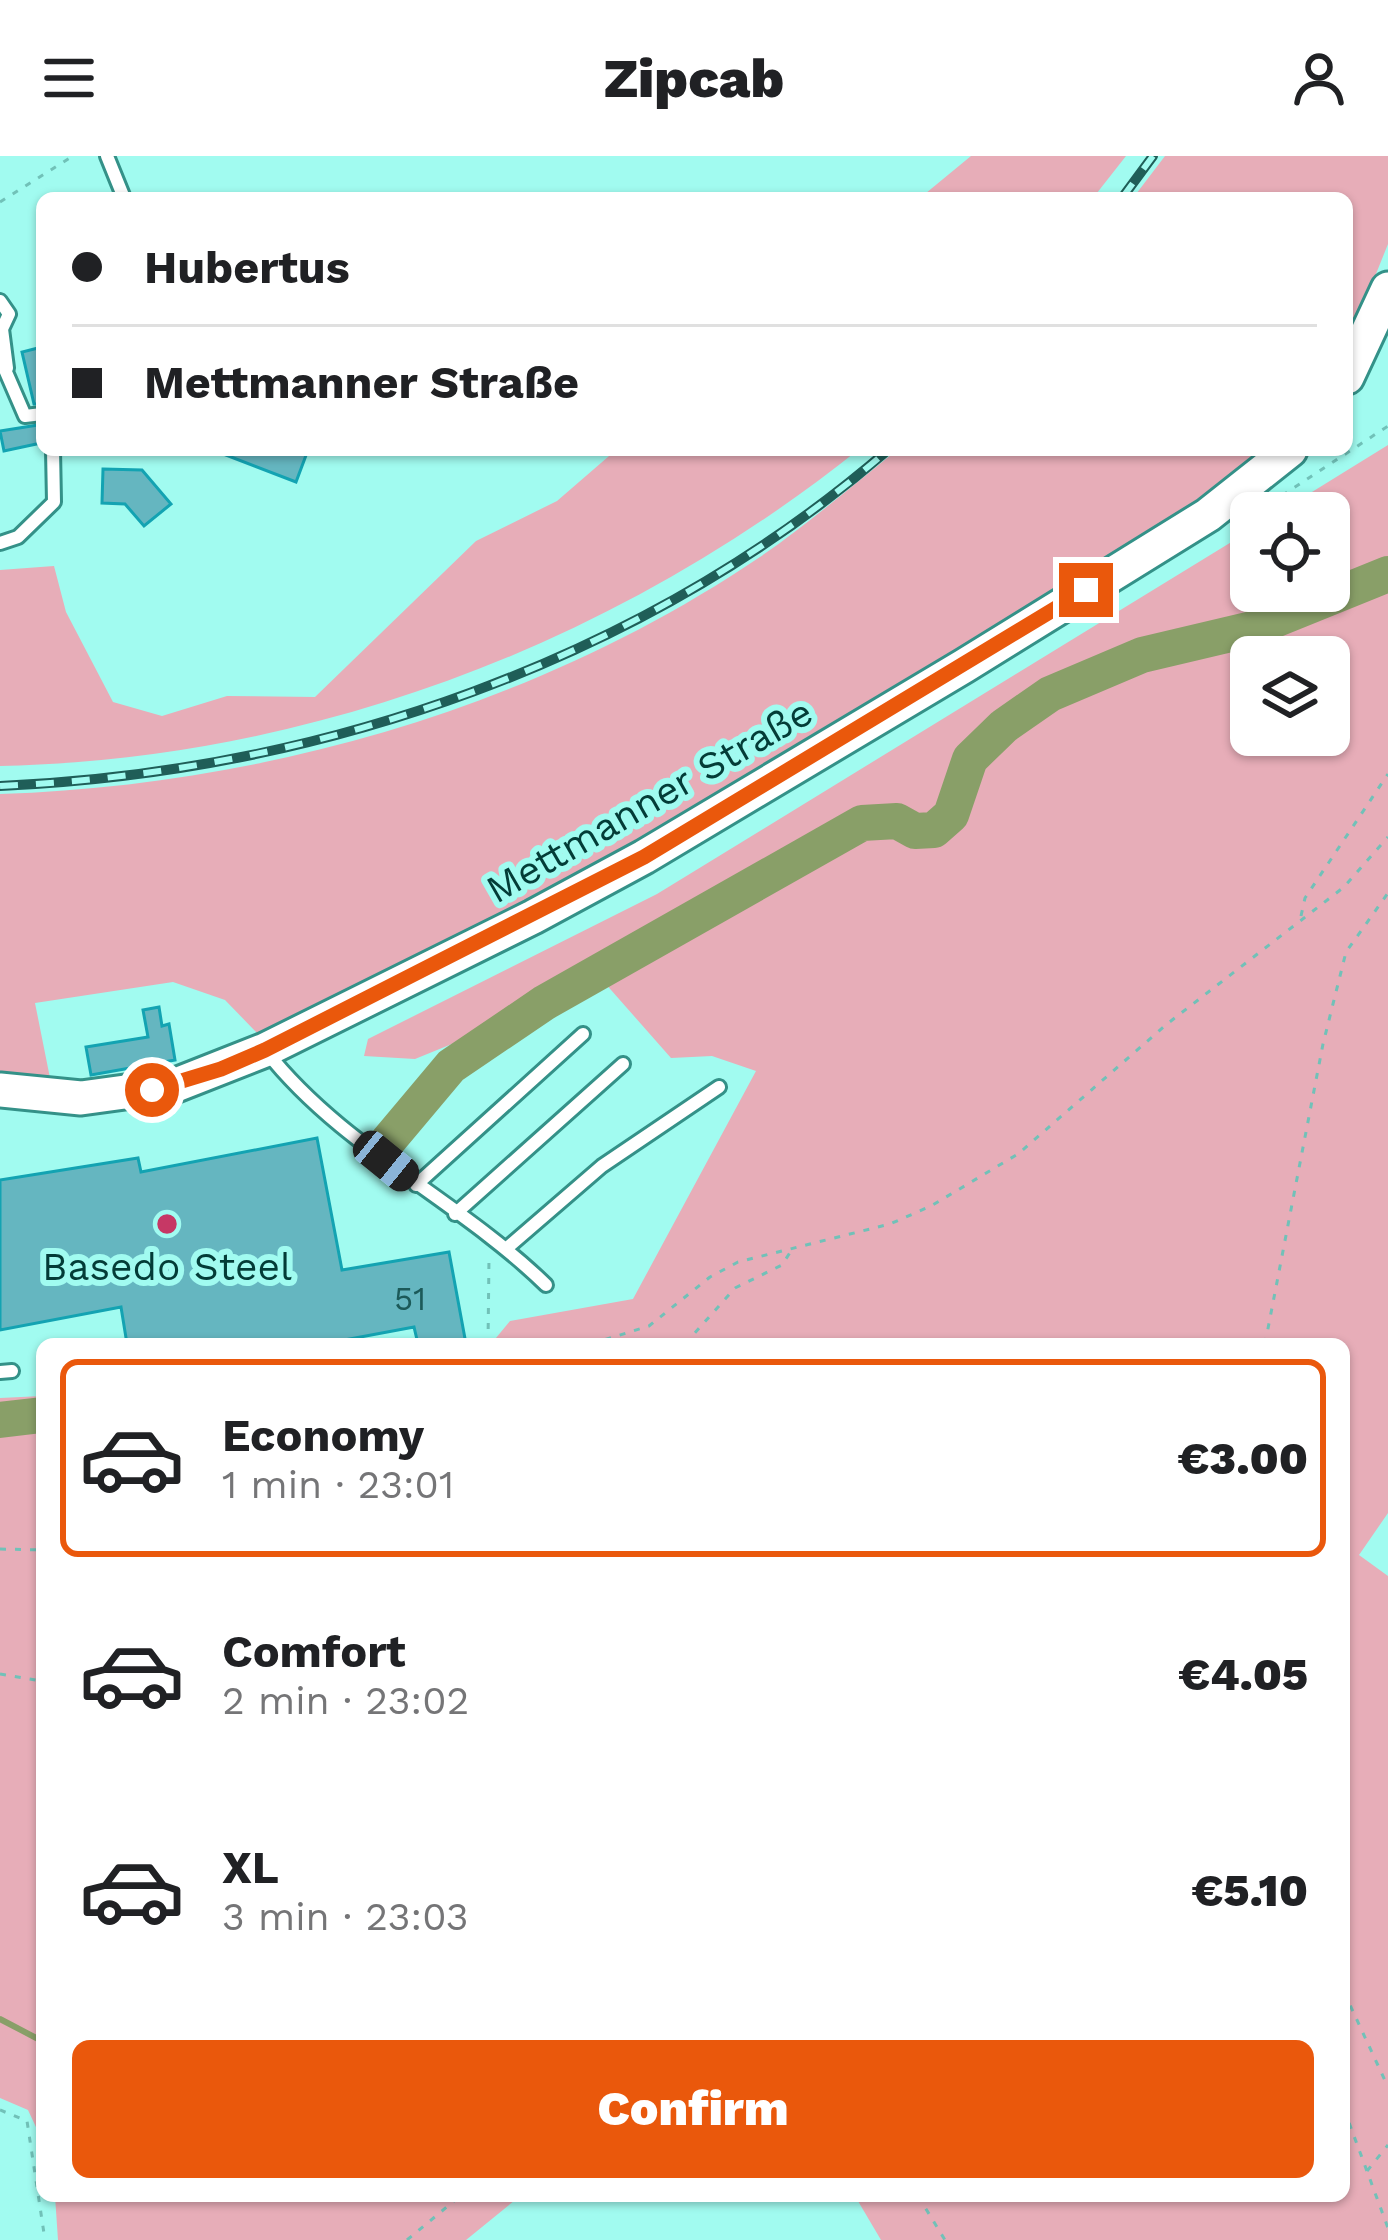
<!DOCTYPE html>
<html lang="en">
<head>
<meta charset="utf-8">
<style>
	body { margin:0; font-family:"Work Sans",sans-serif; background:#f2f2f2; color:#202124; height:100vh; display:flex; flex-direction:column; font-size:45px; white-space:nowrap }
	* { box-sizing:border-box; margin:0 }
	p { font-size:39px; color:#757577 }
	.icon { flex:none; width:66px; height:66px; fill:none; stroke:currentColor; stroke-width:2; stroke-linecap:round; stroke-linejoin:round }
	.map { position:relative; flex:1; overflow:hidden }
	.panel { position:absolute; left:36px; top:1182px; width:1314px; height:864px; display:flex; flex-direction:column; background:#fff; border-radius:18px; box-shadow:0 3px 9px #0004 }
	.panel>* { flex:none }
	.hud { position:absolute; left:36px; top:36px; width:1317px; height:264px; border-radius:18px; box-shadow:0 3px 9px #0004; display:grid; align-content:center; height:264px; padding:0 36px; background:#fff }
	.controls { position:absolute; left:1230px; top:336px; display:grid; gap:24px }
	.controls a { display:grid; place-items:center; width:120px; height:120px; border-radius:18px; background:#fff; box-shadow:0 3px 9px #0004; font-size:60px }
	.end { position:absolute; width:54px; height:54px; margin:-27px; border:15px solid #ea580c; background:#fff; box-shadow:0 0 0 6px #fff }
	.from { border-radius:50% }
	.car { position:absolute; width:36px; height:72px; margin:-36px -18px; border-radius:15px; box-shadow:0 0 9px 3px #0007; background:linear-gradient(#222 24%,#8ab4d8 0 40%,#222 0 76%,#8ab4d8 0 86%,#222 0) }
	.hud b { display:flex; align-items:center; gap:42px; height:114px; font-size:45px }
	.hud b+b { border-top:3px solid #e0e0e0 }
	.hud i { width:30px; height:30px; background:#202124 }
	ul { padding:21px 0 0; list-style:none }
	li { display:flex; align-items:center; gap:36px; height:198px; margin:0 24px 18px; padding:0 12px; border:6px solid transparent; border-radius:18px }
	li div { flex:1 }
	li b { display:block; font-size:45px }
	li em { font-style:normal; font-weight:800 }
	li.selected { border-color:#ea580c }
	li>.icon { width:108px; height:108px; stroke-width:1.5 }
	.button { display:flex; gap:24px; margin-top:auto; padding:24px 36px }
	.button a { flex:1; height:138px; border-radius:18px; background:#ea580c; color:#fff; font-size:48px; font-weight:800; line-height:138px; text-align:center }
	header { display:flex; justify-content:space-between; align-items:center; height:156px; padding:0 36px; background:#fff; font-size:54px; font-weight:800 }
	.map>svg:first-child { display:block }
	.green { fill:#e7adb8; fill-rule:evenodd }
	.lines { fill:none; stroke-linecap:round; stroke-linejoin:round }
	.stream { stroke:#899f68; stroke-width:6 }
	.river { stroke:#899f68; stroke-width:36 }
	.building { fill:#65b6c0; stroke:#13a3b2; stroke-width:3 }
	.service-casing { stroke:#349188; stroke-width:18 }
	.secondary-casing { stroke:#349188; stroke-width:39 }
	.path { stroke:#71c1b8; stroke-width:3; stroke-dasharray:6 9; stroke-linecap:butt }
	.service { stroke:#fff; stroke-width:12 }
	.secondary { stroke:#fff; stroke-width:33 }
	.rail-casing { stroke:#1f5e58; stroke-width:10 }
	.rail { stroke:#a1fbf0; stroke-width:6; stroke-dasharray:18; stroke-linecap:butt }
	.route { stroke:#ea580c; stroke-width:15 }
	.poi-dot { fill:#c63865; stroke:#a1fbf0; stroke-width:4.5 }
	.labels { text-anchor:middle; stroke-width:12; stroke-linejoin:round; paint-order:stroke }
	.number-label { font-size:33px; fill:#1c5a59 }
	.street-label { font-size:39px; fill:#033c37; stroke:#a1fbf0 }
	.poi-label { font-size:39px; fill:#033c37; stroke:#a1fbf0 }
</style>
</head>
<body>
<header><svg class="icon" aria-label="menu" viewBox="0 0 24 24"><path d="M4 6h16M4 12h16M4 18h16"/></svg>Zipcab<svg class="icon" aria-label="person" viewBox="0 0 24 24"><circle cx="12" cy="8" r="4"/><path d="M4 21q1-7 8-7t8 7"/></svg></header>
<div class="map">
<svg width="1388" height="2084" viewBox="0 0 1388 2084">
	<rect width="100%" height="100%" fill="#a1fbf0"/>
	<path class="green" d="M971,0H1126L1093,42H920Z
		M1165,0H1388V88L1347,190V42H1133Z
		M1388,289V1357L1359,1399L1388,1420V2084H881L855,2040H1344V1188H491L510,1165L633,1143L756,915L712,900L671,902L604,826L415,903L364,900L368,883L657,738L1251,374V435H1329V357H1278ZM1251,501H1329V579H1251Z
		M616,294H858C615,488 312,603 0,610V414L54,410L66,456L113,546L162,560L227,540L315,541L476,385L557,345Z
		M897,294H1268L1199,350L607,707L260,880L225,844L173,826L35,847L51,927L0,917V638C266,629 538,551 760,401C808,368 852,330 897,294Z
		M42,1240V1984L28,1954L0,1942V1242Z
		M55,2040H520L466,2084H58Z"/>
	<g class="lines">
		<path class="stream" d="M0,1863L42,1885"/>
		<path class="river" d="M388,985L451,910L544,847L862,667L897,665L915,675L934,674L951,659L970,603L1004,570L1050,538L1142,499L1252,473L1388,418
			M0,1264L42,1259"/>
	</g>
	<path class="building" d="M42,191V248H34L22,196Z
		M38,269L41,287L4,295L0,275Z
		M213,294H308L296,326Z
		M103,313L142,314L171,348L144,370L125,348L102,347Z
		M159,851L162,870L169,868L175,904L91,919L86,891L148,881L143,854Z
		M317,982L342,1114L449,1096L466,1188H418L414,1171L323,1188H127L121,1151L0,1174V1024L138,1002L141,1016Z"/>
	<g class="lines">
		<g class="service-casing">
			<path id="service" d="M107,0L124,42
				M0,145L9,158L2,173L7,212
				M0,202L25,260L42,258
				M0,387L18,381L54,346L53,294
				M266,895C342,992 459,1044 546,1129
				M416,1029L583,878
				M455,1058L623,908
				M507,1092L602,1010L719,931
				M0,1216L12,1215"/>
		</g>
		<g class="secondary-casing">
			<path id="secondary" d="M1347,221L1388,133
				M0,934L81,942L176,929L265,894L533,761L644,701L964,510L1208,359L1290,294"/>
		</g>
		<path class="path" d="M0,46L73,0
			M1257,356L1388,270
			M1301,760L1305,742L1388,618
			M488,1188L489,1101
			M591,1188L649,1170L710,1121L738,1106L890,1068L931,1050L1018,998L1167,868L1344,731L1388,681
			M685,1188L735,1132L782,1109L791,1095
			M1265,1188L1323,888L1346,796L1388,737
			M0,1393L42,1394
			M0,1518L42,1525
			M1344,1836L1388,1931
			M1344,1953L1388,2072
			M0,1954L27,1965L45,2084
			M1367,2015L1388,1989
			M918,2040L945,2084
			M407,2084L460,2040"/>
		<use href="#service" class="service"/>
		<use href="#secondary" class="secondary"/>
		<g class="rail-casing">
			<path id="rail" d="M1122,42L1153,0
				M0,630C320,616 644,505 888,294"/>
		</g>
		<use href="#rail" class="rail"/>
	</g>
	<g class="lines">
		<path class="route" d="M152,934L221,913L265,894L644,701L1086,434"/>
	</g>
	<circle class="poi-dot" cx="167" cy="1068" r="12"/>
	<g class="labels">
		<g class="number-label">
			<text x="410" y="1154">51</text>
		</g>
		<g class="street-label">
			<text transform="translate(649 644) rotate(-30)" y="14">Mettmanner Straße</text>
		</g>
		<g class="poi-label">
			<text x="167" y="1124">Basedo Steel</text>
		</g>
	</g>
</svg>
<div class="controls">
<a><svg class="icon" aria-label="locate" viewBox="0 0 24 24"><circle cx="12" cy="12" r="6"/><path d="M12 2v4M12 18v4M2 12h4M18 12h4"/></svg></a>
<a><svg class="icon" aria-label="layers" viewBox="0 0 24 24"><path d="M12 4l9 5-9 5-9-5zM3 14l9 5 9-5"/></svg></a>
</div>
<i class="end from" style="left:152px;top:934px"></i>
<i class="end" style="left:1086px;top:434px"></i>
<i class="car" style="left:386px;top:1005px;rotate:129deg"></i>
<div class="hud">
<b><i class="from"></i>Hubertus</b>
<b><i></i>Mettmanner Straße</b>
</div>
<section class="panel">
<ul>
<li class="selected"><svg class="icon" aria-label="car" viewBox="0 0 24 24"><path d="M5 17H2v-5l4-1 3-4h7l3 4 3 1v5h-3M9 17h6M6 11h13"/><circle cx="7" cy="17" r="2"/><circle cx="17" cy="17" r="2"/></svg><div><b>Economy</b><p>1 min · 23:01</p></div><em>€3.00</em></li>
<li><svg class="icon" aria-label="car" viewBox="0 0 24 24"><path d="M5 17H2v-5l4-1 3-4h7l3 4 3 1v5h-3M9 17h6M6 11h13"/><circle cx="7" cy="17" r="2"/><circle cx="17" cy="17" r="2"/></svg><div><b>Comfort</b><p>2 min · 23:02</p></div><em>€4.05</em></li>
<li><svg class="icon" aria-label="car" viewBox="0 0 24 24"><path d="M5 17H2v-5l4-1 3-4h7l3 4 3 1v5h-3M9 17h6M6 11h13"/><circle cx="7" cy="17" r="2"/><circle cx="17" cy="17" r="2"/></svg><div><b>XL</b><p>3 min · 23:03</p></div><em>€5.10</em></li>
</ul>
<div class="button"><a>Confirm</a></div>
</section>
</div>
</body>
</html>
